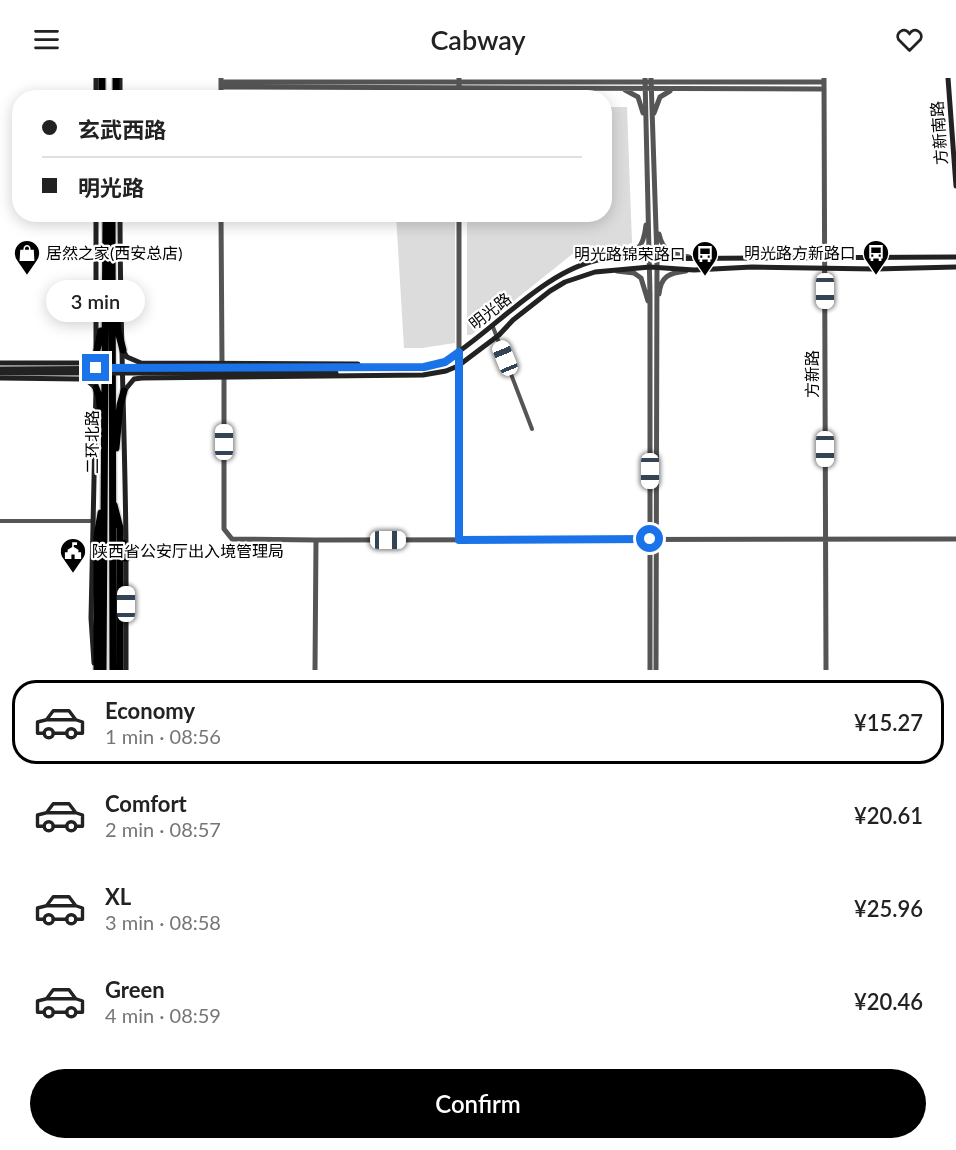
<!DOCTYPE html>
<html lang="en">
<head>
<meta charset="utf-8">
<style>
	body { margin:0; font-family:Lato,"Noto Sans SC",sans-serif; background:#f2f2f2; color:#222; height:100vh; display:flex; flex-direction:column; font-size:22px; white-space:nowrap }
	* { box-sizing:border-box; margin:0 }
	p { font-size:20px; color:#767676 }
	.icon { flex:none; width:33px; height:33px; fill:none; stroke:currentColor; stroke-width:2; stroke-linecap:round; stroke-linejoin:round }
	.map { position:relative; height:592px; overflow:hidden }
	.panel { display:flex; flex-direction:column; background:#fff; flex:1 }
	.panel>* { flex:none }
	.hud { position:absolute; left:12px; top:12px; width:600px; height:132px; border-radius:24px; box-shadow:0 3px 15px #0003; display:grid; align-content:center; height:132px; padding:0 30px; background:#fff }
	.end { position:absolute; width:27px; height:27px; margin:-14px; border:8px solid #1a73e8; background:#fff; box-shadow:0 0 0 3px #fff }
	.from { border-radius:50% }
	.bubble { position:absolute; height:42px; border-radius:21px; background:#fff; box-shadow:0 3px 15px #0003; font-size:20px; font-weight:600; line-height:42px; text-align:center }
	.car { position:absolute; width:18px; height:36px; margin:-18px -9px; border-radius:8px; box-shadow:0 0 4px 2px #0007; background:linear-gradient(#fff 24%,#345 0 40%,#fff 0 76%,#345 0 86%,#fff 0) }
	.hud b { display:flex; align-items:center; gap:21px; height:57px; font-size:22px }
	.hud b+b { border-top:2px solid #e0e0e0 }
	.hud i { width:15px; height:15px; background:#222 }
	ul { padding:10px 0 0; list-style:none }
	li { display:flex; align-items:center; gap:18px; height:84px; margin:0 12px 9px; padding:0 18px; border:3px solid transparent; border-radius:24px }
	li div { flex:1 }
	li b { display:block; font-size:22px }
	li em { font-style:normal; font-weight:600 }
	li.on { border-color:#000 }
	li>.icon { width:54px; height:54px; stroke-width:1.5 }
	.button { display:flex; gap:12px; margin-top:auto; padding:12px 30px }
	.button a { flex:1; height:69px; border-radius:36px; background:#000; color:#fff; font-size:24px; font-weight:600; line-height:69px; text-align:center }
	header { display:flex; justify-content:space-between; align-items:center; height:78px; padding:0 30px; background:#fff; font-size:27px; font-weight:600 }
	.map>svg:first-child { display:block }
	.green { fill:#dcdcdc }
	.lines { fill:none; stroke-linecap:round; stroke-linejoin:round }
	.trunk-casing { stroke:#dbdbdb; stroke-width:10 }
	.minor { stroke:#555; stroke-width:4 }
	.tertiary { stroke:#555; stroke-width:5 }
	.secondary { stroke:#222; stroke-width:5 }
	.trunk { stroke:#000; stroke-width:7 }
	.secondary-bridge { stroke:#222; stroke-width:5 }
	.route { stroke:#1a73e8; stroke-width:8 }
	.labels { text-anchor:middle; stroke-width:4.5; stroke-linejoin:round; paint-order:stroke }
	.street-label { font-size:16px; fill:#000; stroke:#fff }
	.poi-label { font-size:16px; fill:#000; stroke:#fff; text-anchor:start }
</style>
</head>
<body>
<header><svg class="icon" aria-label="menu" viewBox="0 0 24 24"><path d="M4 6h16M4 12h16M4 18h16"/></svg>Cabway<svg class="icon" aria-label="heart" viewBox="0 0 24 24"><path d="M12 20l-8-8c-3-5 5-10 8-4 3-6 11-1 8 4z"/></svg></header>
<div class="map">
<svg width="956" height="592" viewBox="0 0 956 592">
	<rect width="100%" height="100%" fill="#fff"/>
	<path class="green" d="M605,29H627L632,165L622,169L580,170L471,257H467V137L604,136Z
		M396,137H455V265L422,270H404Z"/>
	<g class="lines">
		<g class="trunk-casing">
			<path id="trunk" d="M116,0V20
				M102,20V0
				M112,136L113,592
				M116,232L118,253L123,272
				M96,277L101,253
				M96,310L99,318L101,336
				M116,370L120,327L124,313
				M114,427L120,450V592
				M123,465L126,480
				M97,592V458L101,435
				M103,592L106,136"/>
		</g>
		<path class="minor" d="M493,249L532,351
			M0,443H92"/>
		<path class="tertiary" d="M221,0V20
			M459,0V20
			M645,0L650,216V592
			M651,0L657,181L656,592
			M824,0L826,592
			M221,4H824
			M221,9L824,11
			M625,12L638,19L643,35
			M654,35L660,19L670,13
			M221,136L222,285
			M459,136V462
			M659,156C663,174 672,176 689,179
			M612,180C636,174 643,174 646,147
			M617,193L634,195L641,200L648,223
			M659,216C661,198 669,195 686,193
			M224,299V451L232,461L316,462
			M315,592L316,462L956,461"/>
		<path class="secondary" d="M948,0L956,108
			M96,20V0
			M120,20V0
			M120,136C120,247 125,357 126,468
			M123,273L127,279L141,285L358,286
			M0,285H80L90,282L96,277
			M336,289H424L445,283C495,252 544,192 602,181L956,179
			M0,300L81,301L89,304L96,310
			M124,313L134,301L142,300L423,297L446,293L458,288L499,257L513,242L550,213L565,204L595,194L650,189L694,192L752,189L875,191L956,189
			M126,477V592
			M94,585L91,540L96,310V136"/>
		<use href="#trunk" class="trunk"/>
		<path class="secondary-bridge" d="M0,291L336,289
			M0,295H336"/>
	</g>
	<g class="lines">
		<path class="route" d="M96,290L424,289L445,284L459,274V462L650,461"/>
	</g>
	<defs>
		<g id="shop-pin" transform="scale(1.35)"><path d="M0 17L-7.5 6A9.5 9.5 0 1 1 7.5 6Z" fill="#000" stroke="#fff"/><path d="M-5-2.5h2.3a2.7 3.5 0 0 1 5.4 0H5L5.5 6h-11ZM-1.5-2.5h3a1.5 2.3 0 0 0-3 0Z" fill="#fff"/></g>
		<g id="bus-pin" transform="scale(1.35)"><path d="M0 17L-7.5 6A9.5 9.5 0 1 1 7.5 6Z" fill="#000" stroke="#fff"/><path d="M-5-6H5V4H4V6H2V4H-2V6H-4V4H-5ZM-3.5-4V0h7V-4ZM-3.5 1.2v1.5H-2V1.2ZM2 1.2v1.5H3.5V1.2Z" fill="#fff"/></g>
		<g id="civic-pin" transform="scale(1.35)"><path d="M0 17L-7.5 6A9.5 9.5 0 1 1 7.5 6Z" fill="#000" stroke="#fff"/><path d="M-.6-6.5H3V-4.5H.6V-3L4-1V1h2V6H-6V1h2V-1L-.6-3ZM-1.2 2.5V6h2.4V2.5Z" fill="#fff"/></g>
	</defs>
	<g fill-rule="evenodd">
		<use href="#shop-pin" x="27" y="175"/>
		<use href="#bus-pin" x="876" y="175"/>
		<use href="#bus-pin" x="705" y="176"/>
		<use href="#civic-pin" x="73" y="473"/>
	</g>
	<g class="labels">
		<g class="street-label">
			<text transform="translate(939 55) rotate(-94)" y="6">方新南路</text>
			<text transform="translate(490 233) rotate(-38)" y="6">明光路</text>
			<text transform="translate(812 296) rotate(-90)" y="6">方新路</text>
			<text transform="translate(92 364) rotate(-90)" y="6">二环北路</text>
		</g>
		<g class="poi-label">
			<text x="46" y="181">居然之家(西安总店)</text>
			<text x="856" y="181" text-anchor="end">明光路方新路口</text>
			<text x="686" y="182" text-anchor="end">明光路锦荣路口</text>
			<text x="92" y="479">陕西省公安厅出入境管理局</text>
		</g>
	</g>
</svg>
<i class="end from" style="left:650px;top:461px"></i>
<i class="end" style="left:96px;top:290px"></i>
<div class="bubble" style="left:46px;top:202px;width:99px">3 min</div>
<i class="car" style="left:825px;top:213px;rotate:180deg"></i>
<i class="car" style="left:505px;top:280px;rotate:338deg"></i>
<i class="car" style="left:224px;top:364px;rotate:0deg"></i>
<i class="car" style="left:825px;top:371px;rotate:180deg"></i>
<i class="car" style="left:650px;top:393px;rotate:180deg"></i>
<i class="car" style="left:388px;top:462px;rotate:90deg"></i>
<i class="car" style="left:126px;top:526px;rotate:0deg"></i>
<div class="hud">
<b><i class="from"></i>玄武西路</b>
<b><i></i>明光路</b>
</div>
</div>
<section class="panel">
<ul>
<li class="on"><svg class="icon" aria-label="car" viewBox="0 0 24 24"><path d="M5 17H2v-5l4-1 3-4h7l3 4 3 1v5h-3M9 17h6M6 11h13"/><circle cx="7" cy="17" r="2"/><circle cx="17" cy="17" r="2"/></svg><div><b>Economy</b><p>1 min · 08:56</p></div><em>¥15.27</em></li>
<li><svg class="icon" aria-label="car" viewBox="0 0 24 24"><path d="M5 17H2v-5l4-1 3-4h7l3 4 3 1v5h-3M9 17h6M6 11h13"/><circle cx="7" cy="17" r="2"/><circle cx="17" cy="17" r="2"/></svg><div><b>Comfort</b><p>2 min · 08:57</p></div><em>¥20.61</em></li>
<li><svg class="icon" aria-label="car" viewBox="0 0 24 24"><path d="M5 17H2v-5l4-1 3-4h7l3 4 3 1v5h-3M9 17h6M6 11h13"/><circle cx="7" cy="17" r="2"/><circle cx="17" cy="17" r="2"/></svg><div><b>XL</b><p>3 min · 08:58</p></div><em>¥25.96</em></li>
<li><svg class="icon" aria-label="car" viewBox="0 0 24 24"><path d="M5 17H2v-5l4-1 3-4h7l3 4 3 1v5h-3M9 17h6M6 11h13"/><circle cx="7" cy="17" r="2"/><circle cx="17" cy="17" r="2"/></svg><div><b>Green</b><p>4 min · 08:59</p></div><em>¥20.46</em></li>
</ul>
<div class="button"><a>Confirm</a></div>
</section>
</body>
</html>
